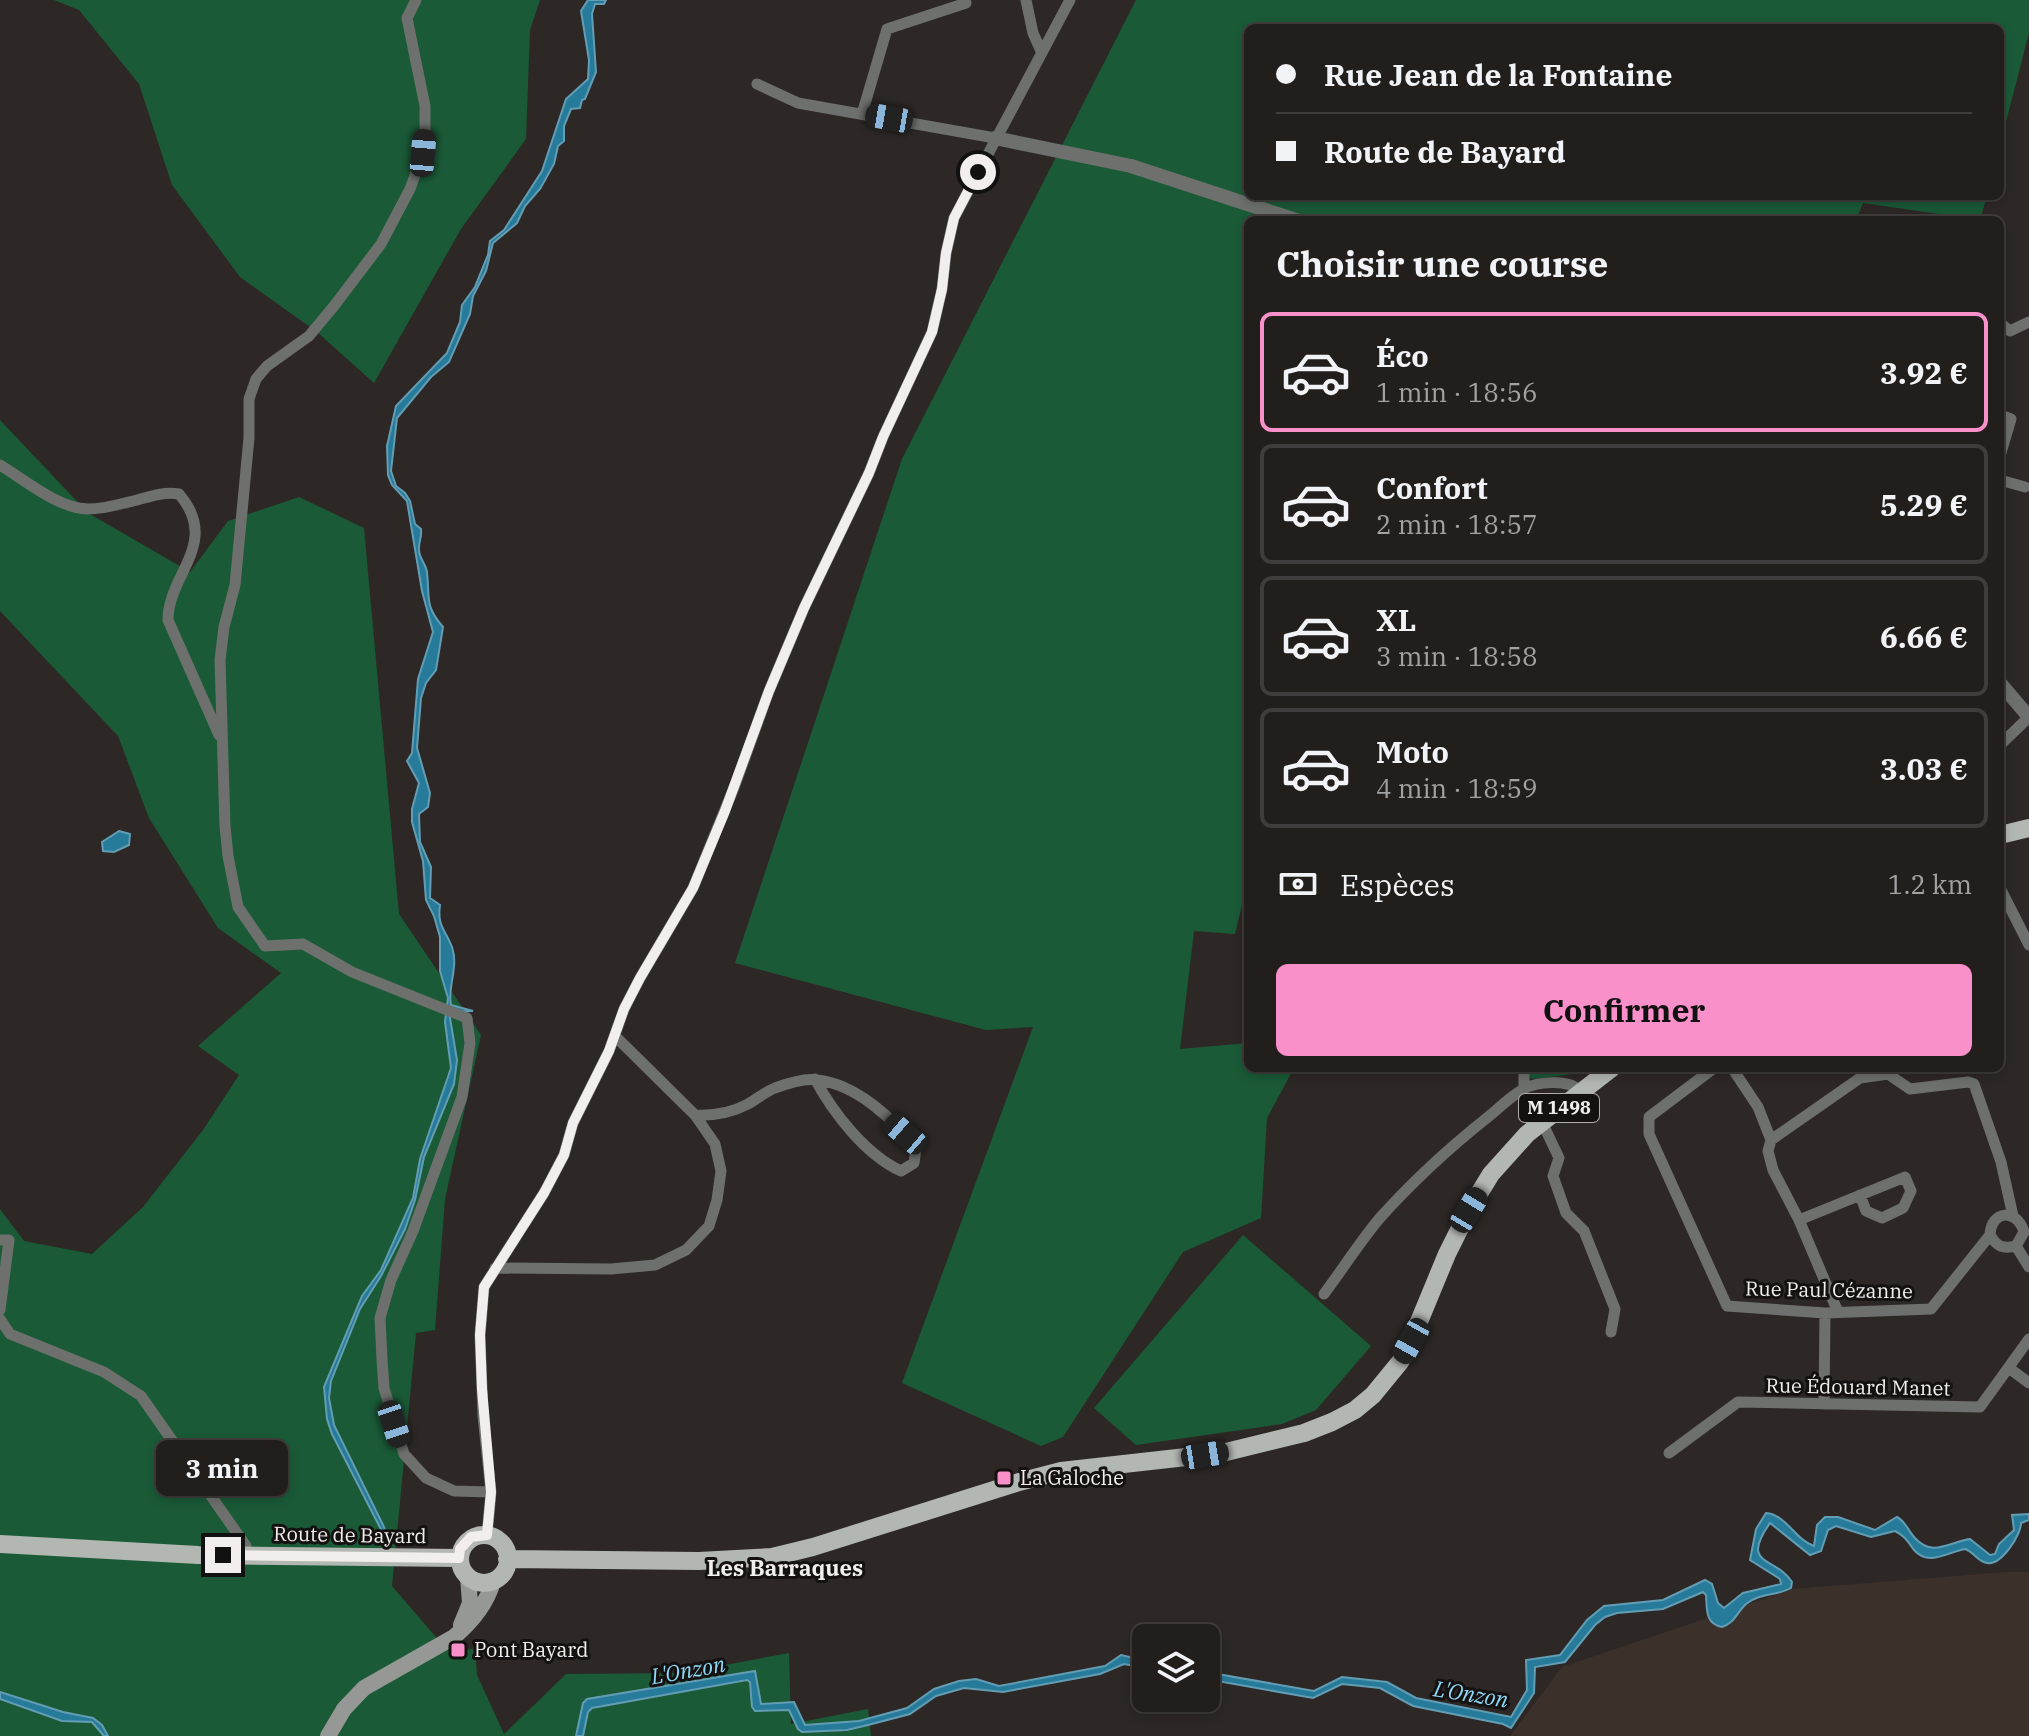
<!DOCTYPE html>
<html lang="fr">
<head>
<meta charset="utf-8">
<style>
	body { margin:0; font-family:"IBM Plex Serif",serif; background:#2e2b29; color:#f1f3f6; height:100vh; display:flex; flex-direction:column; font-size:30px; white-space:nowrap }
	* { box-sizing:border-box; margin:0 }
	p { font-size:26px; color:#a2a2a3 }
	.icon { flex:none; width:44px; height:44px; fill:none; stroke:currentColor; stroke-width:2; stroke-linecap:round; stroke-linejoin:round }
	.map { position:relative; flex:1; overflow:hidden }
	.drawer { position:absolute; left:1244px; top:216px; width:760px; height:856px; display:flex; flex-direction:column; background:#221e1c; border-radius:12px; box-shadow:0 4px 12px #0003,0 0 0 2px #3f3c3b }
	.drawer>* { flex:none }
	.banner { position:absolute; left:1244px; top:24px; width:760px; height:176px; border-radius:12px; box-shadow:0 4px 12px #0003,0 0 0 2px #3f3c3b; display:grid; align-content:center; height:176px; padding:0 32px; background:#221e1c }
	.controls { position:absolute; left:1132px; top:1624px; display:grid; gap:16px }
	.controls a { display:grid; place-items:center; width:88px; height:88px; border-radius:12px; background:#221e1c; box-shadow:0 4px 12px #0003,0 0 0 2px #3f3c3b; font-size:40px }
	.end { position:absolute; width:36px; height:36px; margin:-18px; border:10px solid #f2eeed; background:#111; box-shadow:0 0 0 4px #111 }
	.from { border-radius:50% }
	.bubble { position:absolute; height:56px; border-radius:12px; background:#221e1c; box-shadow:0 4px 12px #0003,0 0 0 2px #3f3c3b; font-size:26px; font-weight:700; line-height:56px; text-align:center }
	.car { position:absolute; width:24px; height:48px; margin:-24px -12px; border-radius:10px; box-shadow:0 0 6px 2px #0007; background:linear-gradient(#222 24%,#8ab4d8 0 40%,#222 0 76%,#8ab4d8 0 86%,#222 0) }
	.banner b { display:flex; align-items:center; gap:28px; height:76px; font-size:30px }
	.banner b+b { border-top:2px solid #3f3c3b }
	.banner i { width:20px; height:20px; background:#f1f3f6 }
	ul { padding:0; list-style:none }
	li { display:flex; align-items:center; gap:24px; height:120px; margin:0 16px 12px; padding:0 16px; border:4px solid #3f3c3b; border-radius:12px }
	li div { flex:1 }
	li b { display:block; font-size:30px }
	li em { font-style:normal; font-weight:700 }
	li.active { border-color:#f990ca }
	li>.icon { width:72px; height:72px; stroke-width:1.5 }
	h2 { padding:0 32px; font-size:36px; line-height:96px }
	.pay { display:flex; align-items:center; gap:20px; height:88px; padding:0 32px; font-size:30px }
	.pay p { margin-inline-start:auto }
	.cta { display:flex; gap:16px; margin-top:auto; padding:16px 32px }
	.cta a { flex:1; height:92px; border-radius:12px; background:#f990ca; color:#111; font-size:32px; font-weight:700; line-height:92px; text-align:center }
	.map>svg:first-child { display:block }
	.built { fill:#3c302b }
	.green { fill:#1a5a37 }
	.water { fill:#267a9a; stroke:#639db3; stroke-width:2 }
	.lines { fill:none; stroke-linecap:round; stroke-linejoin:round }
	.minor { stroke:#6e706d; stroke-width:11 }
	.tertiary { stroke:#6e706d; stroke-width:14 }
	.secondary { stroke:#959894; stroke-width:16 }
	.primary { stroke:#b3b7b2; stroke-width:18 }
	.route { stroke:#f2eeed; stroke-width:10 }
	.poi-dot { fill:#f990ca; stroke:#141110; stroke-width:3 }
	.labels { text-anchor:middle; stroke-width:6; stroke-linejoin:round; paint-order:stroke }
	.shield { fill:#141110; stroke:#afacab; stroke-width:2 }
	.shield-label { font-size:18px; font-weight:bold; fill:#f2eeed }
	.street-label { font-size:20px; fill:#f2eeed; stroke:#141110 }
	.poi-label { font-size:20px; fill:#f2eeed; stroke:#141110; text-anchor:start }
	.neighbourhood-label { font-size:22px; font-weight:bold; fill:#f2eeed; stroke:#141110 }
	.water-label { font-size:22px; font-style:italic; fill:#8ed9f9; stroke:#141110 }
</style>
</head>
<body>
<div class="map">
<svg width="2029" height="1736" viewBox="0 0 2029 1736">
	<rect width="100%" height="100%" fill="#2d2826"/>
	<path class="built" d="M2007,1572H2029V1736H1510L1562,1667L1793,1589Z"/>
	<path class="green" d="M54,0H540L530,30L526,139L461,229L374,383L317,332L240,277L172,185L139,84L79,10Z
		M1136,0H2029V33L2000,145V28H1248V196H1987L1980,220L1863,203L1856,220H1248V880L1235,934L1194,931L1180,1049L1248,1043V1068H1294L1267,1118L1261,1218L1183,1252L1063,1437L1041,1446L902,1383L1033,1027L986,1030L735,963L902,459Z
		M0,420L88,513L190,572L228,521L299,497L364,528L399,914L481,1035L445,1199L435,1330L416,1333L392,1586L447,1650L475,1649L477,1675L504,1734L566,1674L682,1673L789,1653L791,1724L868,1709L871,1736H0V1209L24,1241L92,1254L143,1207L203,1130L239,1075L198,1046L281,973L218,928L149,818L118,736L0,611Z
		M1527,1068H1599L1596,1071L1533,1079L1529,1077Z
		M1243,1235L1371,1346L1316,1410L1282,1424L1136,1445L1094,1408Z"/>
	<path class="water" d="M588,0H606L604,4H595L592,14L596,72L585,99L582,100L580,108L571,109L564,126V141L558,146L554,164L540,189L525,206L517,223L493,243L486,271L473,296L470,314L449,362L431,377L397,418L391,471L396,486L405,493L410,501L415,524L421,529C422,537 419,540 419,548C418,557 426,564 427,572C430,598 424,605 443,627L436,670L426,683L421,698L417,748L430,793L428,807L419,814L420,842L431,867L430,898L440,905C437,926 445,929 452,947C459,967 447,988 451,1005L473,1011L449,1012L457,1060L454,1084L424,1157L415,1200L405,1229L381,1276L360,1309L331,1381L329,1398L334,1425L384,1527L390,1547L332,1434L327,1419L324,1387L362,1296L381,1270L413,1198L420,1159L451,1068L445,1022L448,998L440,971V937L434,916L426,900L423,861L412,822V809L419,783L407,761L412,753L418,679L433,632L422,591L407,501L392,485L388,475L387,446L396,406L447,353L460,322L462,305L475,287L488,255L490,241L504,230L542,171L566,99L588,79L589,60L581,11Z
		M119,831L130,834L129,845L114,852L103,851L102,842Z
		M1766,1513C1787,1515 1794,1539 1814,1546L1817,1525L1825,1517H1838L1875,1530L1897,1517C1905,1521 1908,1530 1914,1537C1932,1558 1949,1542 1970,1539L1990,1555L1995,1554L1999,1544L2014,1530L2012,1515L2029,1514V1520L2021,1523C2021,1535 2001,1566 1987,1563C1978,1562 1974,1552 1965,1549C1948,1552 1929,1567 1914,1550C1908,1542 1905,1536 1895,1531L1871,1537L1836,1526L1828,1530L1821,1551L1810,1555L1770,1523C1739,1567 1776,1556 1792,1582L1791,1588C1777,1596 1759,1593 1746,1604C1737,1612 1735,1623 1722,1627C1705,1624 1707,1609 1706,1595L1703,1592L1663,1609L1617,1613L1605,1617L1595,1625L1565,1662L1535,1667L1534,1693L1511,1728L1503,1724L1413,1706L1380,1688L1342,1684L1313,1698L1206,1679V1672L1314,1691L1342,1677L1387,1682L1416,1698L1511,1717L1527,1690L1526,1660L1560,1655L1587,1620L1604,1606L1663,1600L1705,1580L1712,1584L1718,1603L1724,1608L1743,1593L1781,1584L1780,1579L1750,1560L1756,1529Z
		M1121,1655L1146,1661V1668L1124,1664L1100,1674L1003,1692L964,1688L936,1696L910,1714L868,1725L847,1730L802,1732L798,1729L789,1710L755,1711L752,1707L750,1682L747,1680L592,1708L588,1712L583,1736H576L583,1703L587,1699L755,1671L761,1704L794,1702L805,1725L859,1721L907,1708L934,1689L959,1681L976,1679L999,1686L1105,1666Z
		M0,1692L63,1712L93,1718L102,1725L108,1736H104L92,1722L62,1721L0,1699Z"/>
	<g class="lines">
		<path class="minor" d="M416,0L407,18L425,106V132L423,153L410,189L381,244L334,306L309,336L267,366L256,379L249,399V438L235,585L224,627L220,660L225,826L228,856L238,907L265,946L303,944L352,972L467,1018L470,1043L462,1097L413,1231L391,1280L380,1318L382,1359L384,1388L404,1454L426,1478L454,1491L491,1492
			M1026,0L1033,33L1041,51
			M757,84L798,103L995,138
			M862,114L887,29L966,3L965,0
			M2000,323L2010,331L2029,322
			M2000,415L2011,419L2000,456
			M0,465C25,480 57,508 88,509C100,509 113,506 125,503C145,499 159,491 179,494C221,543 168,574 168,620L219,735
			M2000,480L2025,487
			M2000,745L2029,717
			M2000,888L2029,945
			M1524,1068V1088
			M1714,1068L1649,1117V1134L1727,1306L1825,1313L1931,1309L1990,1235C1991,1210 2017,1208 2024,1232L2016,1246C2003,1249 1997,1247 1990,1235
			M1732,1068L1758,1107L1771,1140
			M695,1115C714,1116 731,1113 748,1104C757,1099 765,1092 775,1088C786,1084 806,1078 817,1080C856,1084 894,1119 916,1149L914,1163L901,1171C866,1155 833,1113 815,1079
			M1542,1122L1559,1158L1553,1176L1566,1213L1584,1231L1615,1309L1611,1332
			M1799,1220L1905,1177L1911,1191L1903,1208L1882,1218L1866,1211L1860,1195
			M0,1240H9L0,1310
			M2016,1246L2029,1267
			M495,1268L611,1269L655,1265L686,1250L709,1226L717,1200L721,1171L715,1144L695,1115L615,1036
			M1324,1294C1342,1270 1359,1243 1379,1219C1412,1182 1449,1148 1488,1117C1499,1108 1510,1097 1522,1090C1536,1081 1569,1079 1580,1091
			M1838,1312L1799,1220L1773,1170L1768,1151L1771,1140L1860,1078L1888,1074L1910,1089L1968,1082L1974,1084L2001,1162L2013,1216
			M0,1319L10,1334L104,1372L141,1396L246,1546L247,1555
			M2009,1368L2029,1383
			M1824,1404L1825,1313
			M1669,1453L1738,1402L1980,1407L2029,1339
			M487,1535L491,1492L483,1416L480,1335L484,1287L544,1193L564,1155L573,1123L609,1051L624,1009L640,978L693,888L735,785L769,691L804,608L869,473L883,437L932,332L942,289L946,253L954,218L1070,0"/>
		<path class="tertiary" d="M995,138L1131,166L1296,220
			M2000,683L2029,717"/>
		<path class="secondary" d="M461,1625L470,1603L468,1577
			M328,1736L344,1709L364,1688L454,1637C472,1622 486,1605 493,1582"/>
		<path class="primary" d="M2000,835L2029,828
			M460 1559a24 24 0 1 1 48 0a24 24 0 1 1-48 0Z
			M0,1544L198,1555L459,1558
			M507,1559L699,1561L772,1557L813,1547L1019,1482L1061,1471L1222,1453L1304,1433L1332,1422L1355,1410L1373,1395L1400,1362L1411,1341L1447,1254L1469,1210L1491,1174L1527,1134L1612,1068"/>
	</g>
	<g class="lines">
		<path class="route" d="M223,1555L459,1558L460,1549L471,1537L487,1535L491,1492L482,1389L480,1335L484,1287L544,1193L564,1155L573,1123L609,1051L624,1009L640,978L693,888L725,811L769,691L804,608L869,473L883,437L932,332L942,289L946,253L954,218L978,172"/>
	</g>
	<g class="poi-dot">
		<rect x="996" y="1470" width="16" height="16" rx="4"/>
		<rect x="450" y="1642" width="16" height="16" rx="4"/>
	</g>
	<g class="labels">
		<rect class="shield" x="1519" y="1094" width="80" height="28" rx="6"/>
		<g class="shield-label">
			<text x="1559" y="1114">M 1498</text>
		</g>
		<g class="street-label">
			<text transform="translate(1829 1290) rotate(1)" y="7">Rue Paul Cézanne</text>
			<text transform="translate(1858 1387) rotate(1)" y="7">Rue Édouard Manet</text>
			<text transform="translate(350 1535) rotate(1)" y="7">Route de Bayard</text>
		</g>
		<g class="poi-label">
			<text x="1020" y="1485">La Galoche</text>
			<text x="474" y="1657">Pont Bayard</text>
		</g>
		<g class="neighbourhood-label">
			<text x="785" y="1576">Les Barraques</text>
		</g>
		<g class="water-label">
			<text transform="translate(688 1670) rotate(-10)" y="8">L'Onzon</text>
			<text transform="translate(1471 1694) rotate(9)" y="8">L'Onzon</text>
		</g>
	</g>
</svg>
<div class="controls">
<a><svg class="icon" aria-label="layers" viewBox="0 0 24 24"><path d="M12 4l9 5-9 5-9-5zM3 14l9 5 9-5"/></svg></a>
</div>
<i class="end from" style="left:978px;top:172px"></i>
<i class="end" style="left:223px;top:1555px"></i>
<div class="bubble" style="left:156px;top:1440px;width:132px">3 min</div>
<i class="car" style="left:889px;top:118px;rotate:280deg"></i>
<i class="car" style="left:423px;top:153px;rotate:5deg"></i>
<i class="car" style="left:905px;top:1134px;rotate:311deg"></i>
<i class="car" style="left:1469px;top:1210px;rotate:31deg"></i>
<i class="car" style="left:1411px;top:1341px;rotate:209deg"></i>
<i class="car" style="left:394px;top:1424px;rotate:162deg"></i>
<i class="car" style="left:1205px;top:1455px;rotate:81deg"></i>
<div class="banner">
<b><i class="from"></i>Rue Jean de la Fontaine</b>
<b><i></i>Route de Bayard</b>
</div>
<section class="drawer">
<h2>Choisir une course</h2>
<ul>
<li class="active"><svg class="icon" aria-label="car" viewBox="0 0 24 24"><path d="M5 17H2v-5l4-1 3-4h7l3 4 3 1v5h-3M9 17h6M6 11h13"/><circle cx="7" cy="17" r="2"/><circle cx="17" cy="17" r="2"/></svg><div><b>Éco</b><p>1 min · 18:56</p></div><em>3.92 €</em></li>
<li><svg class="icon" aria-label="car" viewBox="0 0 24 24"><path d="M5 17H2v-5l4-1 3-4h7l3 4 3 1v5h-3M9 17h6M6 11h13"/><circle cx="7" cy="17" r="2"/><circle cx="17" cy="17" r="2"/></svg><div><b>Confort</b><p>2 min · 18:57</p></div><em>5.29 €</em></li>
<li><svg class="icon" aria-label="car" viewBox="0 0 24 24"><path d="M5 17H2v-5l4-1 3-4h7l3 4 3 1v5h-3M9 17h6M6 11h13"/><circle cx="7" cy="17" r="2"/><circle cx="17" cy="17" r="2"/></svg><div><b>XL</b><p>3 min · 18:58</p></div><em>6.66 €</em></li>
<li><svg class="icon" aria-label="car" viewBox="0 0 24 24"><path d="M5 17H2v-5l4-1 3-4h7l3 4 3 1v5h-3M9 17h6M6 11h13"/><circle cx="7" cy="17" r="2"/><circle cx="17" cy="17" r="2"/></svg><div><b>Moto</b><p>4 min · 18:59</p></div><em>3.03 €</em></li>
</ul>
<div class="pay"><svg class="icon" aria-label="cash" viewBox="0 0 24 24"><path d="M3 7h18v10H3z"/><circle cx="12" cy="12" r="2"/></svg>Espèces<p>1.2 km</p></div>
<div class="cta"><a>Confirmer</a></div>
</section>
</div>
</body>
</html>
